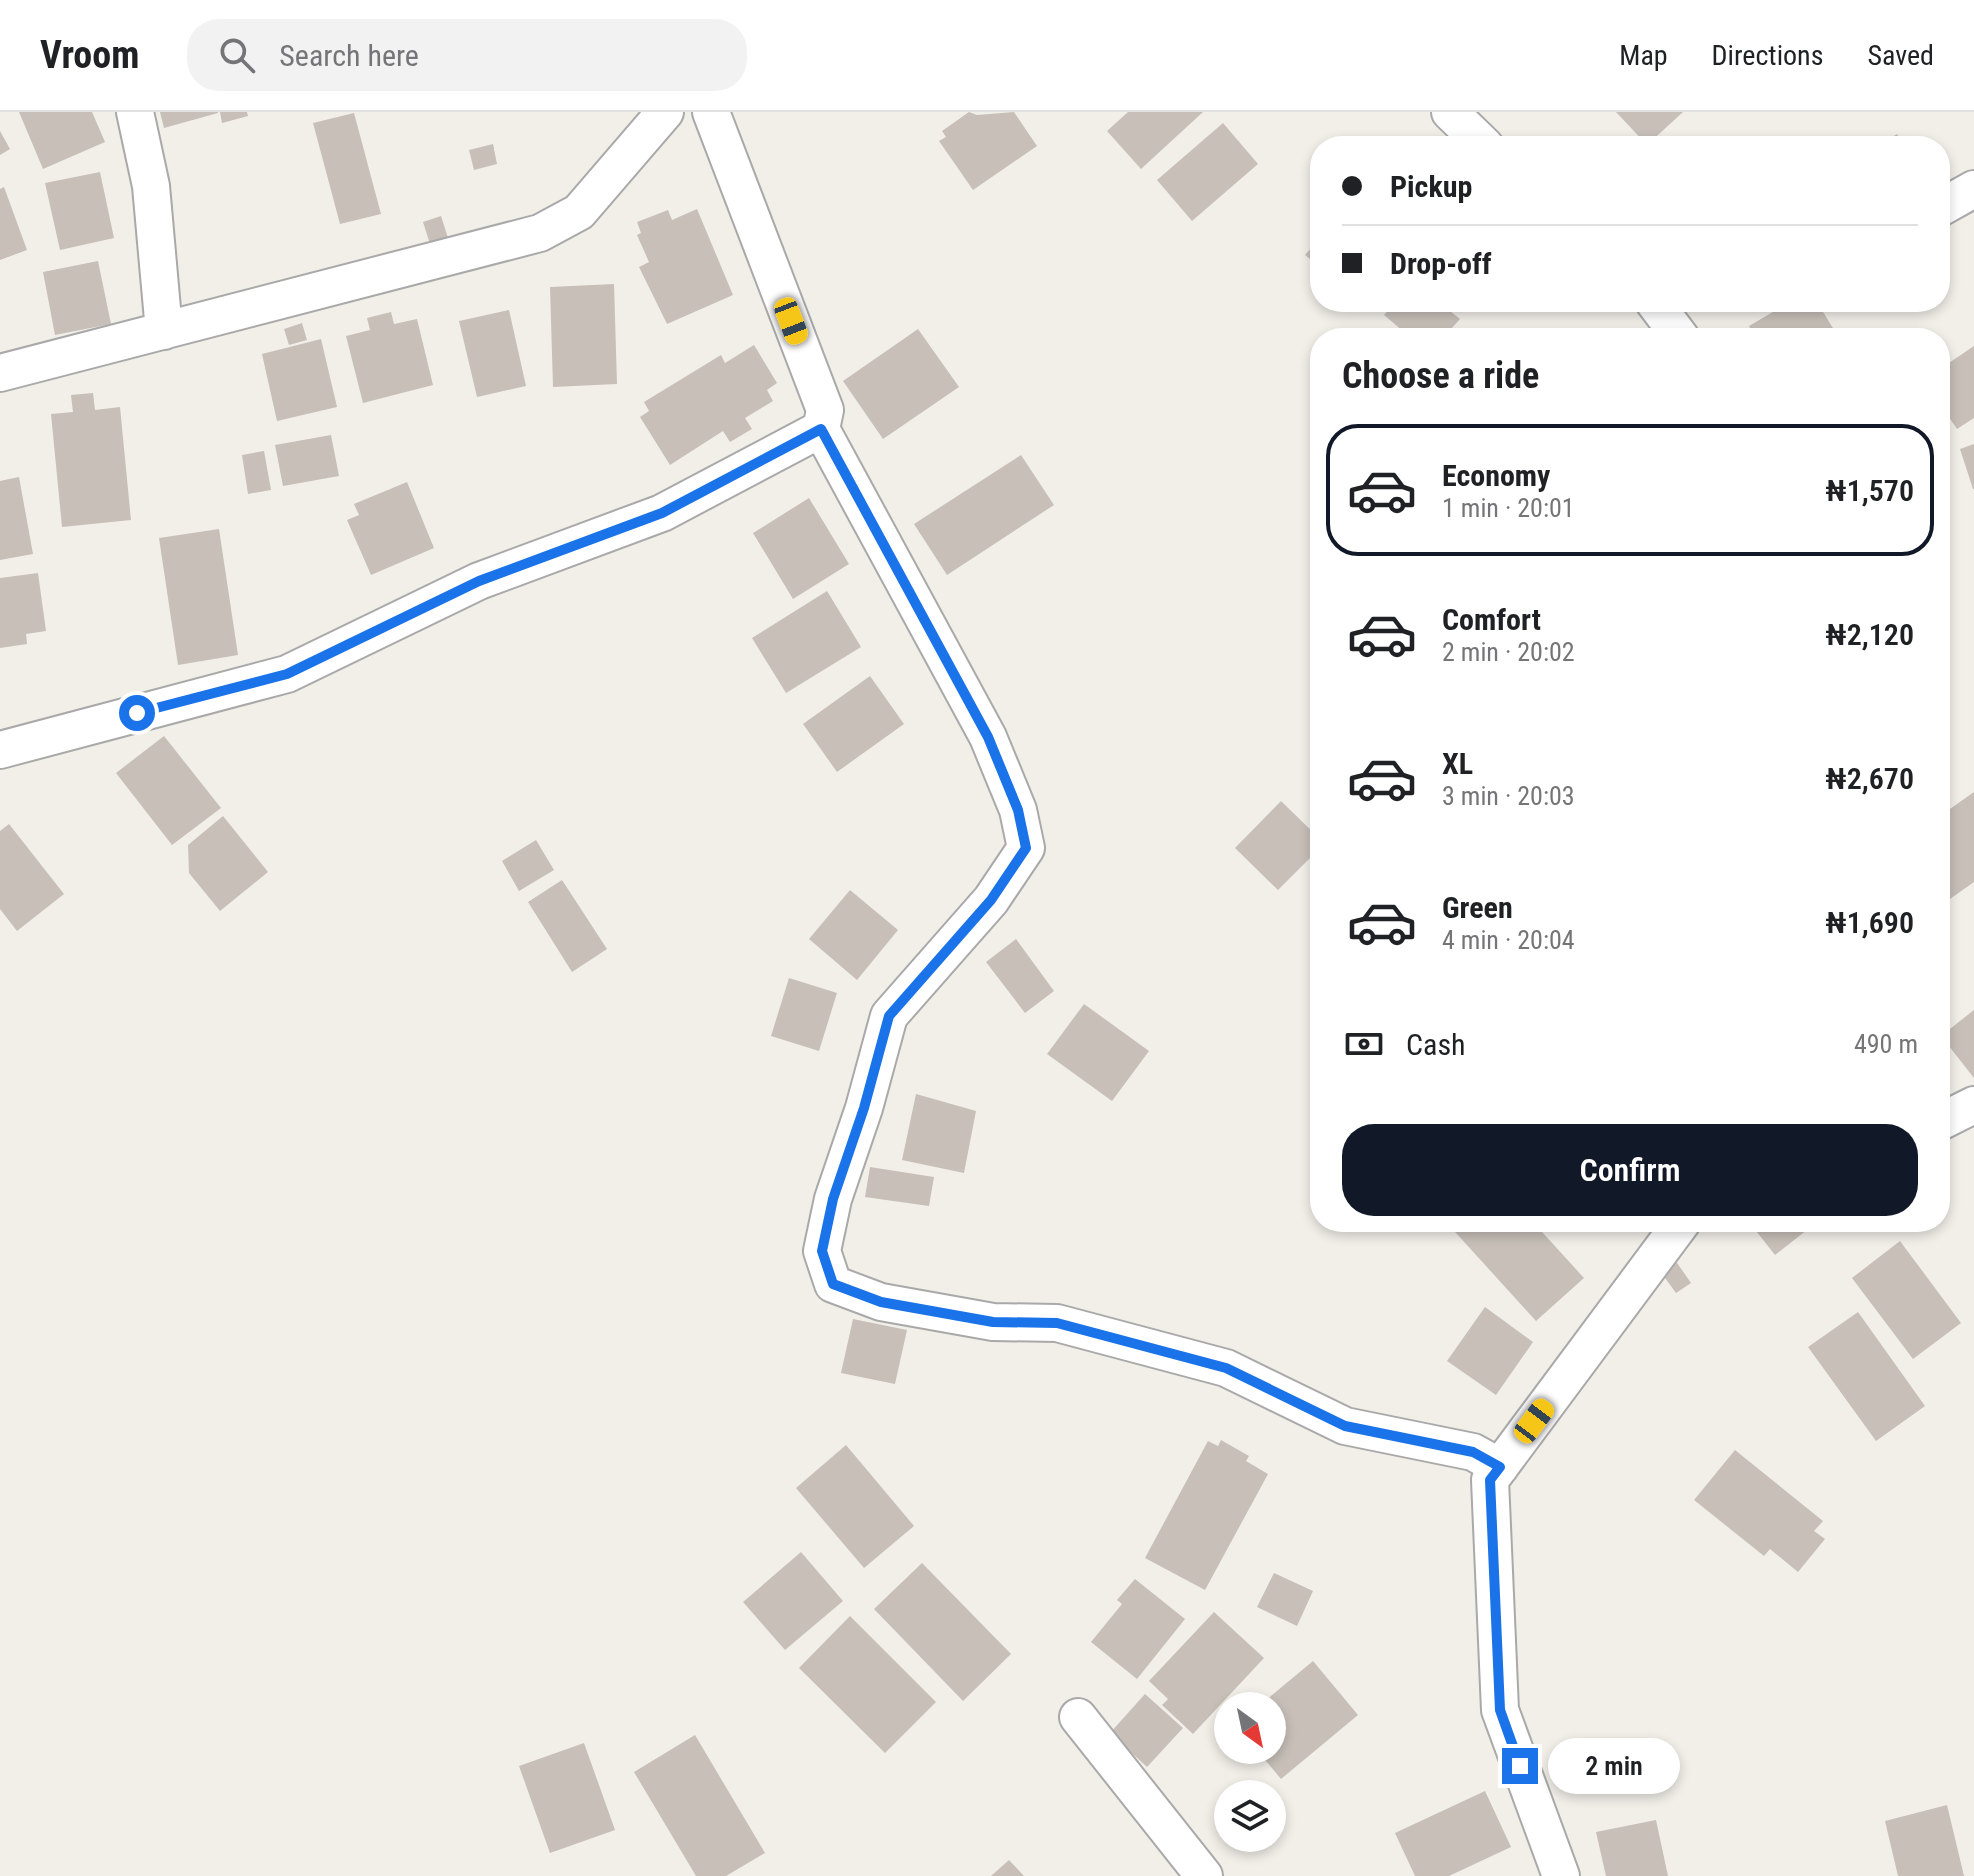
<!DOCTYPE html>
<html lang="en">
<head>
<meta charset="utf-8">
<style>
	body { margin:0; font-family:"Roboto Condensed",sans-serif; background:#f2f2f2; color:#202124; height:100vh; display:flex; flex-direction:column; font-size:30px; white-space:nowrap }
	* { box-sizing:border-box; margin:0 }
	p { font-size:26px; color:#757577 }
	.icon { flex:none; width:44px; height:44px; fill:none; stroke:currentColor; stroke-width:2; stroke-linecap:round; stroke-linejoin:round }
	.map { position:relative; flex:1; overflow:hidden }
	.details { position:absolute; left:1310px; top:216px; width:640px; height:904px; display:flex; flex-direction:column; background:#fff; border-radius:32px; box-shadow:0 4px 12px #0003 }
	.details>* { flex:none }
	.guide { position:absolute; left:1310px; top:24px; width:640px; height:176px; border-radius:32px; box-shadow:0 4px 12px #0003; display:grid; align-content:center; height:176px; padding:0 32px; background:#fff }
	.needle { width:52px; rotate:147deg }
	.controls { position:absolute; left:1214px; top:1580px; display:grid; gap:16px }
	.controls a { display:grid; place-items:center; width:72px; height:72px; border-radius:50%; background:#fff; box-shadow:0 4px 12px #0003; font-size:40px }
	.end { position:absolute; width:36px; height:36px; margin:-18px; border:10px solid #1a73e8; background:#fff; box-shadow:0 0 0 4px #fff }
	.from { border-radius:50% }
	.bubble { position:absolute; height:56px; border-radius:28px; background:#fff; box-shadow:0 4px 12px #0003; font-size:26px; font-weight:600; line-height:56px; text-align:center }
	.car { position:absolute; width:24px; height:48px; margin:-24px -12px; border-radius:10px; box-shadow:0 0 6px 2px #0007; background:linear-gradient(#f5c518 24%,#345 0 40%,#f5c518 0 76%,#345 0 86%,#f5c518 0) }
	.guide b { display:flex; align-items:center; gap:28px; height:76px; font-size:30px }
	.guide b+b { border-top:2px solid #e0e0e0 }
	.guide i { width:20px; height:20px; background:#202124 }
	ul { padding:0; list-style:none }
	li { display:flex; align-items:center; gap:24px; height:132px; margin:0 16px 12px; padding:0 16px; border:4px solid transparent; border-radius:32px }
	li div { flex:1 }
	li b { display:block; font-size:30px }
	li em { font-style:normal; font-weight:600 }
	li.selected { border-color:#111827 }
	li>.icon { width:72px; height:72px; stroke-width:1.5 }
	h2 { padding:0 32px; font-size:36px; line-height:96px }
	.pay { display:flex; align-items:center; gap:20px; height:88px; padding:0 32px; font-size:30px }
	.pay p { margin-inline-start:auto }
	.action { display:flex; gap:16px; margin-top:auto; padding:16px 32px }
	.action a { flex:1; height:92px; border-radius:32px; background:#111827; color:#fff; font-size:32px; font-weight:600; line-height:92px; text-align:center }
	header { display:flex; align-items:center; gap:48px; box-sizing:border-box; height:112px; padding:0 40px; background:#fff; border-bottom:2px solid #e0e0e0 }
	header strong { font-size:38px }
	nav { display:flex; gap:44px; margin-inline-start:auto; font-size:28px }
	.search { width:560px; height:72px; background:#f2f2f2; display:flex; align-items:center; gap:20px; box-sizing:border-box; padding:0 28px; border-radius:32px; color:#757577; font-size:30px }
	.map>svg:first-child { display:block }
	.building { fill:#c7bfb8 }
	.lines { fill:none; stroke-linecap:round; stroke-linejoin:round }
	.minor-casing { stroke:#a9a9a9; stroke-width:40 }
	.minor { stroke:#fff; stroke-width:36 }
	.route { stroke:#1a73e8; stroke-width:10 }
</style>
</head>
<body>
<header>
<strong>Vroom</strong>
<div class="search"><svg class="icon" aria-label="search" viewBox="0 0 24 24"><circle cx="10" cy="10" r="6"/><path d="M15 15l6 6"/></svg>Search here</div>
<nav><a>Map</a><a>Directions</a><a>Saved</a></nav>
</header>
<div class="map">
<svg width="1974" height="1764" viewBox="0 0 1974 1764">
	<rect width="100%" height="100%" fill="#f2efe9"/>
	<path class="building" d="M19,0H92L105,30L43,57Z
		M160,0H218V1L164,16Z
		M220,0H247L248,4L222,11Z
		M969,0L977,3L1014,0L1037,34L973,78L939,29L946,25L942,19Z
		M1128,0H1203L1141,57L1107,19Z
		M1616,0H1683L1647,33Z
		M354,1L381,102L340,112L313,11Z
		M1223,11L1258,52L1192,109L1157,68Z
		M0,19L10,37L0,43Z
		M1897,22L1904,34H1877Z
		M493,32L497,52L474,58L469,38Z
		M100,60L114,126L60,138L45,71Z
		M4,75L27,138L0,148V77Z
		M697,97L733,183L667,212L639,155L649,150L637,123L641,121L637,110L668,98L672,108Z
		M441,104L449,129L431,135L423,110Z
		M1320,126V155L1305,143Z
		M98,149L111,212L55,223L43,160Z
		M614,172L617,272L553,275L550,175Z
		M1395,190H1439L1460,207L1443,226H1411L1384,203Z
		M1790,190H1817L1839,226H1756L1749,214Z
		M509,198L526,274L477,285L459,209Z
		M391,200L394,212L417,207L433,273L363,291L346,224L370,218L367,206Z
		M302,211L307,228L289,233L284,217Z
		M918,217L959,275L883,327L843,269Z
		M321,227L337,295L277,309L262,242Z
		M754,233L777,271L767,278L773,289L745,306L752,317L730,330L723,319L670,353L640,305L649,299L644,290L721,243L725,251Z
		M1974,234V306L1957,317L1940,292V257Z
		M93,281L95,298L120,295L131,408L62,415L51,302L73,300L71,283Z
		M331,323L339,364L283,374L275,333Z
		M1974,332V377H1973L1960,337Z
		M264,339L271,378L248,382L242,343Z
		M1021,343L1054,393L947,463L914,412Z
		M19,365L33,442L0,448V369Z
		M407,370L434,436L371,463L347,408L359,403L354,392Z
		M809,386L849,452L793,487L753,421Z
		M219,417L238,543L178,553L159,426Z
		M38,461L46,519L26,522L27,532L0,536V466Z
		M827,479L861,535L786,581L752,526Z
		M870,564L904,612L837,660L803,612Z
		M164,624L221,696L172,733L116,661Z
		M1974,680V770L1940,794V704Z
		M1281,689L1320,727V736L1278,778L1235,736Z
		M223,704L268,760L220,799L189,761L188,733Z
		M9,712L64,782L17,819L0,797V719Z
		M536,728L554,758L519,779L502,749Z
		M562,768L607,837L572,860L528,790Z
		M850,778L898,818L857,868L809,827Z
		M1016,827L1054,879L1025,901L986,850Z
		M789,866L837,881L819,939L771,924Z
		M1084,892L1149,939L1112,989L1047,942Z
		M1974,898V966L1941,924Z
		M916,982L976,999L964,1061L902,1048Z
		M870,1055L934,1065L929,1094L865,1085Z
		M1446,1110H1533L1584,1166L1536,1209Z
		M1749,1110H1817L1775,1143Z
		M1900,1129L1961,1211L1913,1247L1852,1166Z
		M1675,1148L1691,1171L1676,1181L1660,1159Z
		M1485,1195L1533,1230L1496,1283L1447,1249Z
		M1858,1200L1925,1294L1876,1329L1808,1235Z
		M853,1207L907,1218L895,1272L841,1261Z
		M1221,1328L1249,1344L1246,1349L1268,1362L1205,1478L1145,1446L1208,1329L1218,1334Z
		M846,1333L914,1414L864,1456L796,1376Z
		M1735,1338L1823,1409L1814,1419L1825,1427L1798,1460L1770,1437L1764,1444L1694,1388Z
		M801,1440L843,1489L785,1538L743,1490Z
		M922,1451L1011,1542L963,1589L874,1497Z
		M1274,1461L1313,1479L1297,1514L1257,1495Z
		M1135,1467L1185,1507L1137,1567L1091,1530L1122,1492L1117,1488Z
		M1214,1500L1264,1546L1193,1622L1162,1593L1168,1587L1149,1569Z
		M850,1504L936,1590L885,1641L799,1556Z
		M1313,1549L1358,1603L1281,1667L1257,1638H1272V1594H1259Z
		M1145,1582L1183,1616L1147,1655L1110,1621Z
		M695,1623L765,1741L726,1764H696L634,1660Z
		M584,1631L615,1718L550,1741L519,1654Z
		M1485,1679L1511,1735L1449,1764H1415L1395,1721Z
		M1947,1693L1964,1764H1898L1885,1709Z
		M1656,1708L1668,1764H1606L1596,1720Z
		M1009,1748L1024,1764H991Z"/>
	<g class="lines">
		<g class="minor-casing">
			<path id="minor" d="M135,0L151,74L164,219
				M1450,0L1485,34
				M1940,96L1974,77
				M1654,190L1681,226
				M0,261L540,121L579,100L665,0
				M821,317L988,625L1018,698L1026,736L991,788L889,904L864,996L833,1087L822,1139L833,1172L881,1190L993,1210L1057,1211L1226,1256L1345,1314L1473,1340L1500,1355
				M0,638L287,562L479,469L662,401L821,317L825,298L711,0
				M1940,1010L1974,993
				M1078,1605L1204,1764
				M1561,1764L1500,1598L1490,1368L1682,1110"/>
		</g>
		<use href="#minor" class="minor"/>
	</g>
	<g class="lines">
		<path class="route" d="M137,601L287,562L479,469L662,401L821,317L988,625L1018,698L1026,736L991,788L889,904L864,996L833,1087L822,1139L833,1172L881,1190L993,1210L1057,1211L1226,1256L1345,1314L1473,1340L1500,1355L1490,1368L1500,1598L1520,1654"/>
	</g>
</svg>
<div class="controls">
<a><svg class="needle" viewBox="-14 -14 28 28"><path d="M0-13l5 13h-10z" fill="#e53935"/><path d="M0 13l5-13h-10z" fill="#757577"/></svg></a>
<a><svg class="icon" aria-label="layers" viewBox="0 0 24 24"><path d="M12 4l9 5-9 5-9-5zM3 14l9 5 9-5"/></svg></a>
</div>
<i class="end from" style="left:137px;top:601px"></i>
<i class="end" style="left:1520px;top:1654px"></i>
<div class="bubble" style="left:1548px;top:1626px;width:132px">2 min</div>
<i class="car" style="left:791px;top:209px;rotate:159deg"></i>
<i class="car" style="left:1534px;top:1309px;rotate:37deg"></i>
<div class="guide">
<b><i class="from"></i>Pickup</b>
<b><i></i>Drop-off</b>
</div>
<section class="details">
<h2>Choose a ride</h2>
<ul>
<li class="selected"><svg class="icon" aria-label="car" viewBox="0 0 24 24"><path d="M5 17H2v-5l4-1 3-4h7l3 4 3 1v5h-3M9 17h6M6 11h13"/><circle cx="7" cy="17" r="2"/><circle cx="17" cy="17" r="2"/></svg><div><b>Economy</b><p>1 min · 20:01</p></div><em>₦1,570</em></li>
<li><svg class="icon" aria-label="car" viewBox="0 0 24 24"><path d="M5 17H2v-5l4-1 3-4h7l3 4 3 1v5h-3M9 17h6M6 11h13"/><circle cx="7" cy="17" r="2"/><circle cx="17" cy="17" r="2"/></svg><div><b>Comfort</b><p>2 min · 20:02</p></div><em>₦2,120</em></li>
<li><svg class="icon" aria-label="car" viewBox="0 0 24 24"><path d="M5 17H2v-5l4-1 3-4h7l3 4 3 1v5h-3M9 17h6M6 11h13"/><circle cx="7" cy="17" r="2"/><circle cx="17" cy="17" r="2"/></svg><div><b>XL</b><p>3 min · 20:03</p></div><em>₦2,670</em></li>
<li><svg class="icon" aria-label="car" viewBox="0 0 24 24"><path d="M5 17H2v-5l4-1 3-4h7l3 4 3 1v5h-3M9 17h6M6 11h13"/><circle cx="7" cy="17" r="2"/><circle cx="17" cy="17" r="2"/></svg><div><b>Green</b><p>4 min · 20:04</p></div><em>₦1,690</em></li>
</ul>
<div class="pay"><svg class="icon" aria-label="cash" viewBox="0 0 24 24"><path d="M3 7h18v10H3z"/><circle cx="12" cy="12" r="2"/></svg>Cash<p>490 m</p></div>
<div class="action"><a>Confirm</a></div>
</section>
</div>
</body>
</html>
